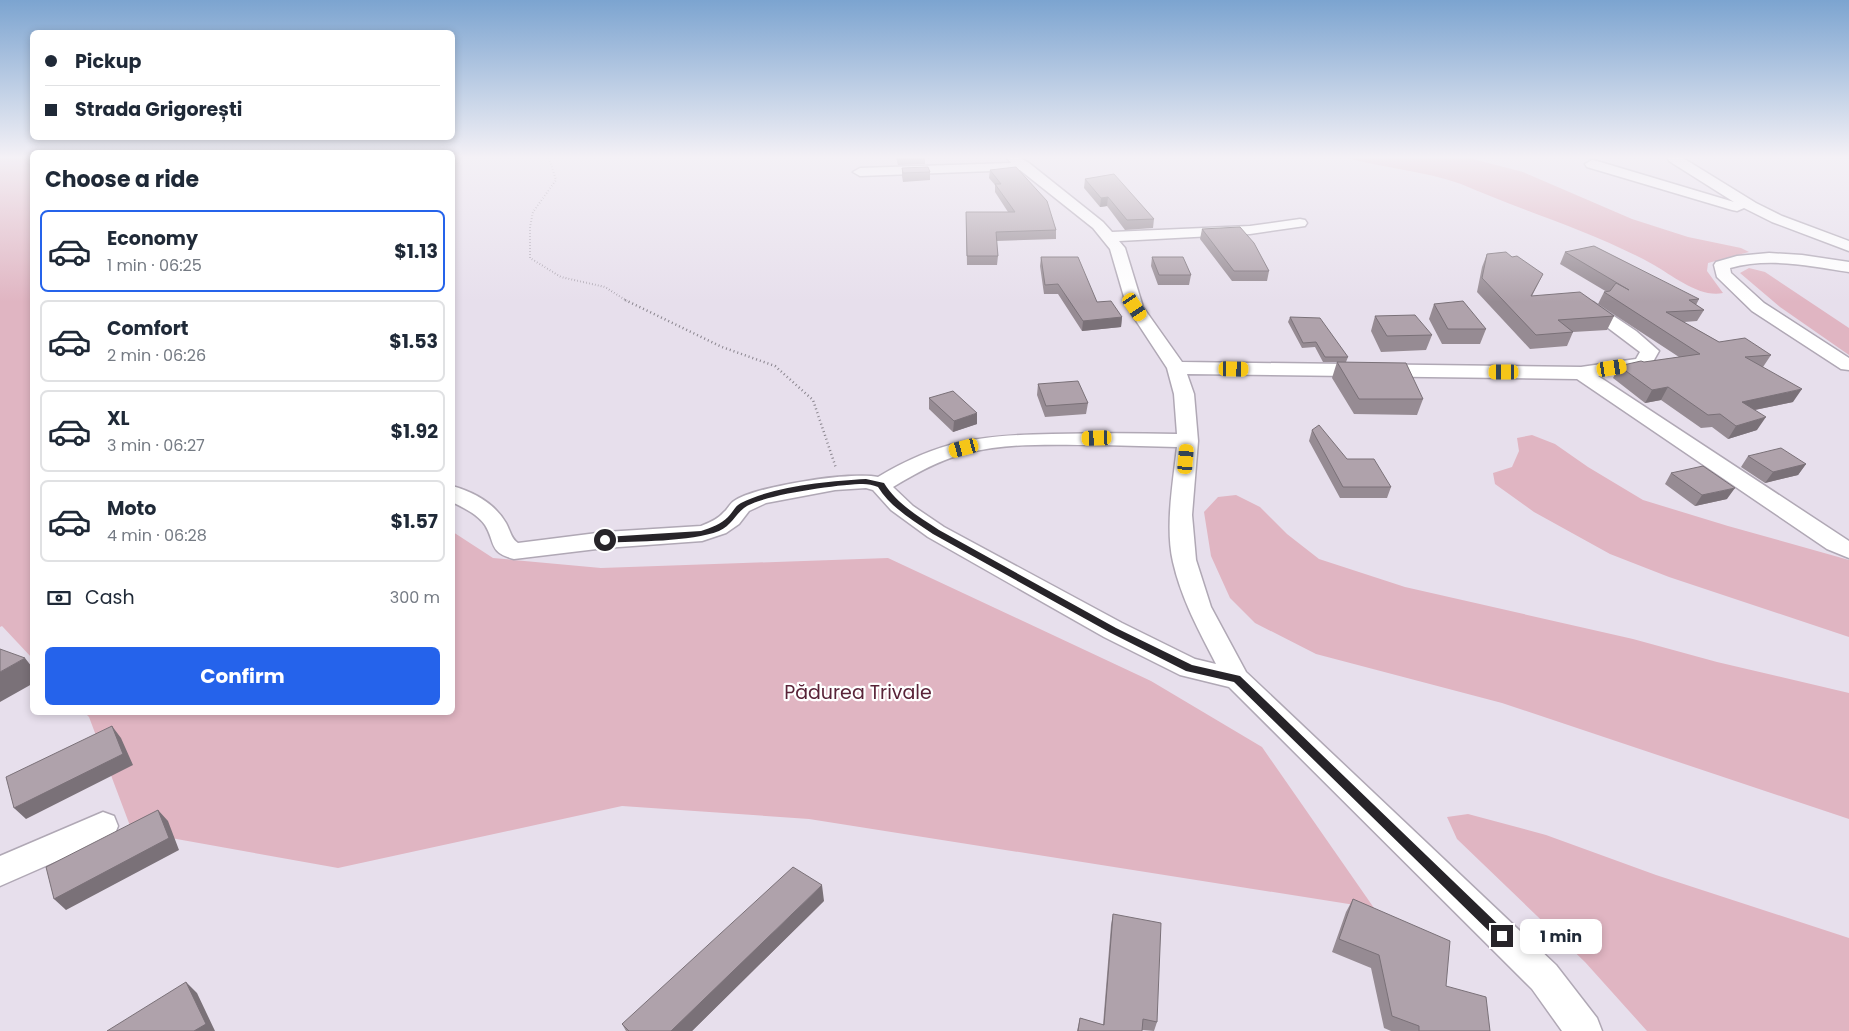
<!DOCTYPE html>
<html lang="en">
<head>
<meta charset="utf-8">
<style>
	body { margin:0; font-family:Poppins,sans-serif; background:#f2f2f3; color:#1f2937; height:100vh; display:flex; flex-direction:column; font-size:19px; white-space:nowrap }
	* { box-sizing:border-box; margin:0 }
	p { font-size:16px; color:#747a83 }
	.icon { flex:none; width:28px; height:28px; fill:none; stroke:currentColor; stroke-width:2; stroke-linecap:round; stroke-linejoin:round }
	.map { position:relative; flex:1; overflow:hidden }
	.side { position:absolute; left:30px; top:150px; width:425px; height:565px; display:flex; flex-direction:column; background:#fff; border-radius:8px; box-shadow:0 2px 8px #0003 }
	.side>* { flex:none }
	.top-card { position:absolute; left:30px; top:30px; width:425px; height:110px; border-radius:8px; box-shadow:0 2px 8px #0003; display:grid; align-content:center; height:110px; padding:0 15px; background:#fff }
	.end { position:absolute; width:22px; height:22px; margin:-11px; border:6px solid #272429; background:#fff; box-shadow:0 0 0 2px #fff }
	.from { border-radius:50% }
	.bubble { position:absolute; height:35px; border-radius:8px; background:#fff; box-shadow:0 2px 8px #0003; font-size:16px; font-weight:700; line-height:35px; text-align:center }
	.car { position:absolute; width:15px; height:30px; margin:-15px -8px; border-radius:6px; box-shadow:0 0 4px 1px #0007; background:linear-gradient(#f5c518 24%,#345 0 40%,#f5c518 0 76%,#345 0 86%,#f5c518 0) }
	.top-card b { display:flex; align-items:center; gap:18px; height:48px; font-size:19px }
	.top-card b+b { border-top:1px solid #e0e1e3 }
	.top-card i { width:12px; height:12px; background:#1f2937 }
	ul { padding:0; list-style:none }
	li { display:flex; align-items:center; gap:15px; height:82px; margin:0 10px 8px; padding:0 5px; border:2px solid #e0e1e3; border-radius:8px }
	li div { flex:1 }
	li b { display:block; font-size:19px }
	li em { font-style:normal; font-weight:700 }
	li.active { border-color:#2563eb }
	li>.icon { width:45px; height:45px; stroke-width:1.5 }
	h2 { padding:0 15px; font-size:22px; line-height:60px }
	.pay { display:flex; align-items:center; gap:12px; height:55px; padding:0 15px; font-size:19px }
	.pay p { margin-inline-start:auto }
	.button { display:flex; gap:10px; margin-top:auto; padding:10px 15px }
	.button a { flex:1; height:58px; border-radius:8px; background:#2563eb; color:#fff; font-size:20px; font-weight:700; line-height:58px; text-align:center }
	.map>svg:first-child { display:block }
	.green { fill:#e0b5c2 }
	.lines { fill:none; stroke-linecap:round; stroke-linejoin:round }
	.street-casing { stroke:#b0a8b5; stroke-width:3 }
	.path-far1 { stroke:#8b868f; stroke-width:2; stroke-dasharray:0.5 2.5; stroke-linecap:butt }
	.path { stroke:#8b868f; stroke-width:2.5; stroke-dasharray:1 3; stroke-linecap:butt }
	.street { fill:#fff; fill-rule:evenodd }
	.wall { fill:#968b93 }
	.shaded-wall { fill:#7a7178 }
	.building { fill:#afa2ab; stroke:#7a7178 }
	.route { fill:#272429 }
	.labels { text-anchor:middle; stroke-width:4.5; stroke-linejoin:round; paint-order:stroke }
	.near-park-label { font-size:19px; fill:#592338; stroke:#fff }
</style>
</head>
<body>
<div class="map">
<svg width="1849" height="1031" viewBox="0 0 1849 1031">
	<rect width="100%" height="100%" fill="#e7dfec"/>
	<path class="green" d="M0,158H32V658L2,626L0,627Z
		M1347,158H1469L1523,172L1632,219L1688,237L1741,248L1749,252L1708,263L1707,271L1723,293C1700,298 1673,276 1654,265C1593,231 1525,212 1461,184C1424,171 1385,168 1347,158Z
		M1749,268L1765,272L1849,328V355L1780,307L1740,273Z
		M1532,435L1555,444L1588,467L1643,500L1728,526L1849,560V637L1669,577L1610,554L1534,512L1495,484L1493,473L1512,467L1519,451L1517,438Z
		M1236,495L1260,507L1287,534L1319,559L1405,587L1633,639L1717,662L1849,693V819L1502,703L1316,654L1255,623L1230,598L1211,556L1204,512L1218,497Z
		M453,532L493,558L601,568L888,558L1151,681L1262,747L1374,908L809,819L622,806L338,868L132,831L89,717L85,713L452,712Z
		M1468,814L1546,835L1656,875L1849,938V1031H1647L1585,962L1457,839L1447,817Z"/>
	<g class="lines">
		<g class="street-casing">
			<path id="street" d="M1007,158H1021L1029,163L1103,222L1112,232L1250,226L1300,219L1305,220L1307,223L1305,226L1250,234L1119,241L1125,248L1143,307L1182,362L1581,367L1636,359L1640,352L1579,306L1581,302H1593L1636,331L1659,351L1650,367L1598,376L1849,541V558L1827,549L1577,379L1187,374L1194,394L1198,441L1192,515L1196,560L1211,607L1246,672L1556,965L1597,1018L1602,1031H1562L1532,989L1229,687L1180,675L1104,637L928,537L891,510L873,490L866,488L835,490L766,503L749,511L739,524L726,533L702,541L605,548L514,559C488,552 496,543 485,525C477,514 464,508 452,502V486C474,492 495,504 506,523C510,530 511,539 518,543L605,532L701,526C709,523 718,519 724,512C728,509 730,503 734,501C756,486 853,471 878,477C940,440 982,435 1052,434C1094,433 1135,433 1177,434L1174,394L1167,368L1127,307L1110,249L1093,228L1020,170L860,176L853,172L860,168L1011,163ZM1102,445L1177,447C1173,482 1165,527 1173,562C1181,598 1199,631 1216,664L1195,659L1122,623L944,527L913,506L893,487C916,473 941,459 967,453C1010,442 1058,445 1102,445Z
				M1668,158H1683L1756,203L1782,216L1849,241V251L1772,222L1744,208L1737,211L1732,210L1587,167L1585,164L1592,160L1597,161L1734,202L1669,161Z
				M1769,253L1802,255L1849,262V272C1810,266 1769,257 1730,268L1731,273L1764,303L1849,358V370L1841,369L1752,311L1717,277L1714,265L1716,262L1737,256Z
				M103,812L114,816L118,826L114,836L0,886V856Z"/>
		</g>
		<path class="path-far1" d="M549,158L556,180L533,212L530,227V258L561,277L605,287L627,301"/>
		<path class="path" d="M625,300L722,347L775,366L813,400L836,468"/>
		<use href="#street" class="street"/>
	</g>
	<path class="wall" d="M896,158H925V164L898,165Z
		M902,168L930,172V180L903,182L902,176Z
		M990,170L1056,230V239L996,241L998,256L997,265H967L966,212H1008L995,192V185L989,178Z
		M1085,179L1154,219L1153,228L1125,230L1107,206L1100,207L1084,188Z
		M1202,229L1269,271L1267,281H1232L1200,239Z
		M1565,252L1699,299L1696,305L1704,310L1697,321L1684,322L1719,342L1771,355L1763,367L1793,402L1755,410L1757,430L1728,439L1712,427L1701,428L1661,400L1645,403L1613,378L1619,366L1679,357L1598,304L1604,292H1607L1560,264Z
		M1487,254L1512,257L1543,274L1532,296L1614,316L1607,330L1573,332L1567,346L1530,349L1477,292L1482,267Z
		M1041,257L1097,302L1122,317L1121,327L1082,331L1058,294H1044L1040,266Z
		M1152,257L1191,275L1189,285H1158L1151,266Z
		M1434,304L1486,329L1480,344H1442L1429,319Z
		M1375,316L1432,335L1426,350L1381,352L1371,331Z
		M1290,317L1348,357L1346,362H1323L1315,347L1302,348L1288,322Z
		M1337,362L1423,399L1417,415L1354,414L1332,378Z
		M1038,384L1088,403L1086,414L1045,417L1037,395Z
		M929,398L977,424L953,432L929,409Z
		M1312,430L1347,459L1391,487L1387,498H1340L1309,441Z
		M1748,456L1806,464L1798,475L1765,483L1741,467Z
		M1671,473L1727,499L1695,506L1665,484Z
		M1353,899L1446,986L1490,1031H1391L1384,1028L1371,968L1332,952L1346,912Z
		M824,901L692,1031H626L622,1024Z
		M1113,914L1157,1022L1154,1031L1142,1030V1031H1077L1080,1018L1103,1025L1111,925Z"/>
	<path class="shaded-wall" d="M1108,197L1107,206L1100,207L1101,198Z
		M1122,317L1121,327L1082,331L1083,321Z
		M1668,387L1661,400L1645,403L1652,390Z
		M1802,389L1793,402L1734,414L1742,402Z
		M977,413V424L953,432L954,421Z
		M1766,417L1757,430L1728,439L1736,426Z
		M1806,464L1798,475L1765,483L1773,472Z
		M1735,488L1727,499L1695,506L1702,495Z
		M25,658L32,667V684L0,702V672Z
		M112,726L121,738L133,765L26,819L14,808Z
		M158,810L168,821L179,850L66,910L54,899Z
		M822,885L824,901L692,1031H671Z
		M186,982L197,993L215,1031H194Z"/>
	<path class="building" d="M928,167L930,172L903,173L902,168Z
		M1016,167L1047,201L1056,230L996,232L998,256H967L966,212H1015L995,184H1001L990,170Z
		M1114,174L1154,219L1127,220L1108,197L1101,198L1085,179Z
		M1240,227L1254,243L1269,271H1234L1202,229Z
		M1594,246L1699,299L1689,300L1704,310L1666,312L1719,342L1745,338L1771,355L1745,357L1802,389L1742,402L1766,417L1736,426L1720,414L1708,415L1668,387L1652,390L1619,366L1641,361L1644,362L1700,354L1604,292L1610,291L1616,283L1629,290L1565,252Z
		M1506,252L1512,257L1517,256L1543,274L1531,296L1580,292L1614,316L1558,320L1573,332L1536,335L1482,278L1487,254Z
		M1041,257H1078L1097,302L1111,301L1122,317L1083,321L1058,284L1045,285Z
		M1152,257H1183L1191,275H1159Z
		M1463,301L1486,329H1448L1434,304Z
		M1415,315L1432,335L1387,336L1375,316Z
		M1290,317L1320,318L1348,357H1325L1316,342L1303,343Z
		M1337,362L1406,363L1423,399H1359Z
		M1078,381L1088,403L1046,406L1038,384Z
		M953,391L977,413L954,421L929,398Z
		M1319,425L1347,459H1374L1391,487H1343L1312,430Z
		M1781,448L1806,464L1773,472L1748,456Z
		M1703,466L1735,488L1702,495L1671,473Z
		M0,649L25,658L0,672Z
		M112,726L123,754L14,808L6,777Z
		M158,810L169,838L54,899L46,867Z
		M793,867L822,885L671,1031H629L622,1024Z
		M1353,899L1450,941L1446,986L1486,997L1490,1031H1419V1026L1392,1016L1379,955L1339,939Z
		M1113,914L1161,923L1157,1022L1143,1019L1142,1031H1078L1080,1018L1104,1025Z
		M186,982L206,1024L194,1031H107Z"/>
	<linearGradient id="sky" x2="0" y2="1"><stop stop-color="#7ca4d0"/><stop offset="0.52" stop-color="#f4f1f6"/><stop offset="1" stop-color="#f4f1f6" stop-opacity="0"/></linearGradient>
	<rect width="1849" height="302" fill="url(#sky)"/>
	<path class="route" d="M866,479L884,483C897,504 918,516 939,530L1116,628L1192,665L1240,676L1506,932L1508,936L1506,940L1502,942L1498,940L1234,682L1186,671L1109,632L933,534C913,520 891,508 878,487C873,485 868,484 863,484C841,484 760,495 744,508C735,515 731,526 719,531C691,542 636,541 605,543L601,540L605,537L701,531C711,528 721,524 728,517C733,512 735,506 741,503C774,486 829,481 866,479Z"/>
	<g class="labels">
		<g class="near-park-label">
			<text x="858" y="699">Pădurea Trivale</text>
		</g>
	</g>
</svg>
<i class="end from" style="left:605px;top:540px"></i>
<i class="end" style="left:1502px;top:936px"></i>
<div class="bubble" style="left:1520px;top:919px;width:82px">1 min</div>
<i class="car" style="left:1135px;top:307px;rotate:146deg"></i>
<i class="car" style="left:1612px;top:368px;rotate:81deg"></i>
<i class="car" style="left:1234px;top:369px;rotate:91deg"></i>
<i class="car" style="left:1504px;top:372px;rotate:270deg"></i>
<i class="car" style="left:1097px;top:438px;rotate:268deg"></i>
<i class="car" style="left:964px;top:448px;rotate:255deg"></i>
<i class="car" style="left:1186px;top:459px;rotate:5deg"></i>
<div class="top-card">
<b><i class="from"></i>Pickup</b>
<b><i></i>Strada Grigorești</b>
</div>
<section class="side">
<h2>Choose a ride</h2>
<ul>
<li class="active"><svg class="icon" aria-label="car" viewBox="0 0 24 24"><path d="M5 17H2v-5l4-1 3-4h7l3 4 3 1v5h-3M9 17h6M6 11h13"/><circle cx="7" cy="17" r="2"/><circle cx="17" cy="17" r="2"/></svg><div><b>Economy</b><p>1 min · 06:25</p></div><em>$1.13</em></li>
<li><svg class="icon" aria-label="car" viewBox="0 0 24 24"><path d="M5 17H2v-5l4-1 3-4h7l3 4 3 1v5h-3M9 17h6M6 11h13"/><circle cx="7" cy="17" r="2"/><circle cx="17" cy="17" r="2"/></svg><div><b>Comfort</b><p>2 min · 06:26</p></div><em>$1.53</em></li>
<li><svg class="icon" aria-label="car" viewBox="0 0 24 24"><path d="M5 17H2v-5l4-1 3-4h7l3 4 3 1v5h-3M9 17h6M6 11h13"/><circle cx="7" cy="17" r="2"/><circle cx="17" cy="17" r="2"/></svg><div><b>XL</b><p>3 min · 06:27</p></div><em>$1.92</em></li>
<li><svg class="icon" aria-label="car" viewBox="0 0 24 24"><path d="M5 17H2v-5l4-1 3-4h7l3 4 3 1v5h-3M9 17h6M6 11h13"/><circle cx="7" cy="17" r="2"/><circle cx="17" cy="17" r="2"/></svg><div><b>Moto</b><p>4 min · 06:28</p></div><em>$1.57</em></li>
</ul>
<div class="pay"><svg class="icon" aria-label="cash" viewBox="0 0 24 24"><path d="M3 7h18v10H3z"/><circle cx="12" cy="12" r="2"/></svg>Cash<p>300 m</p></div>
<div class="button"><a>Confirm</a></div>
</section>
</div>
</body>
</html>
